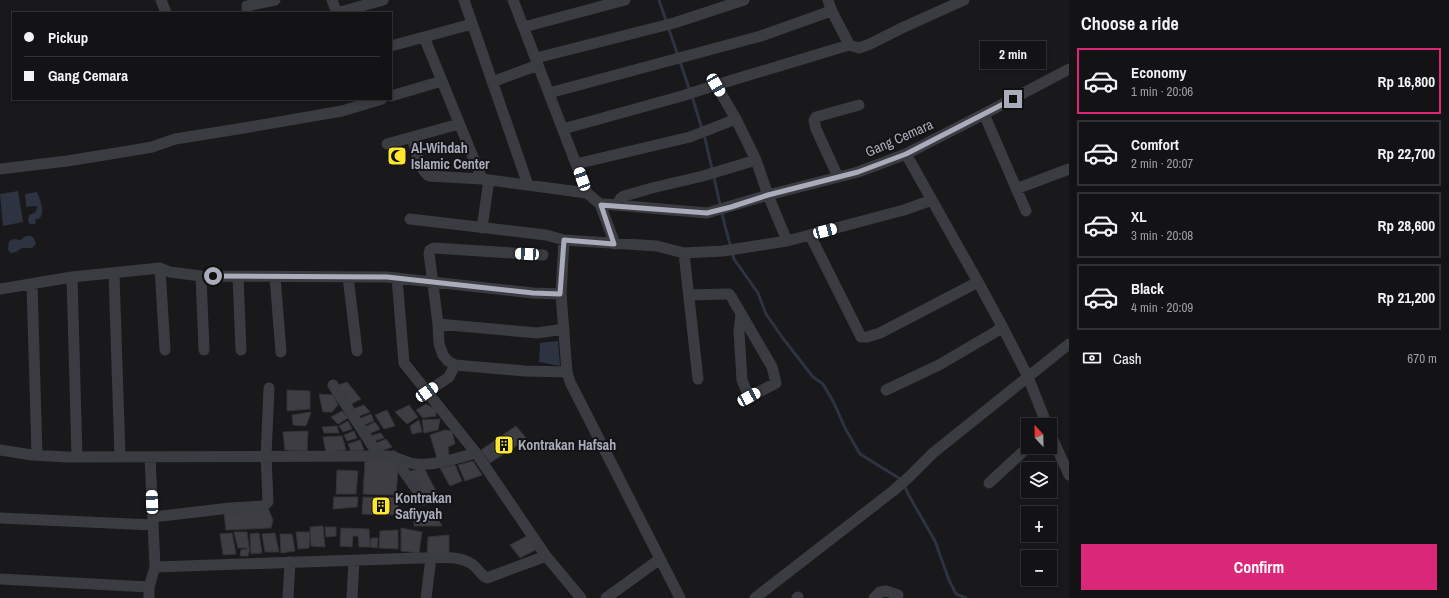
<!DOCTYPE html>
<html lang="en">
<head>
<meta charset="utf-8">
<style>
	body { margin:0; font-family:"Archivo Narrow",sans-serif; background:#202022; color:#f1f3f6; height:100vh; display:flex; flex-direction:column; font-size:15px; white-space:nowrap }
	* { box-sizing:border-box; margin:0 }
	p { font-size:13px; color:#9d9ea0 }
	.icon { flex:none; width:22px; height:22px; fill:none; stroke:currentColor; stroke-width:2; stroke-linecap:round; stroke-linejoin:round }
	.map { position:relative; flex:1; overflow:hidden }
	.drawer { display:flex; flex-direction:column; background:#131214; width:380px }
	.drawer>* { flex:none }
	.banner { position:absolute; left:12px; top:12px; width:380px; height:88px; border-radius:0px; box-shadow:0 2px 6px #0003,0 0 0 1px #323234; display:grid; align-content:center; height:88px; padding:0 12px; background:#131214 }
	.needle { width:26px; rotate:338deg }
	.fabs { position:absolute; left:1021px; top:418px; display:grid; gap:8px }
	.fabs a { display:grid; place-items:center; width:36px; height:36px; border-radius:0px; background:#131214; box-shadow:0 2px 6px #0003,0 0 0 1px #323234; font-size:20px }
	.end { position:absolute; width:18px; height:18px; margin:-9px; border:5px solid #aaabbb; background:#111; box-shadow:0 0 0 2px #111 }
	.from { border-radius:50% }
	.bubble { position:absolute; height:28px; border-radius:0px; background:#131214; box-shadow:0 2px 6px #0003,0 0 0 1px #323234; font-size:13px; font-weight:800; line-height:28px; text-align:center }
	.car { position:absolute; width:12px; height:24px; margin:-12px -6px; border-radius:5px; box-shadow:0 0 3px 1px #0007; background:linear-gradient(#fff 24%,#345 0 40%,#fff 0 76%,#345 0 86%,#fff 0) }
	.banner b { display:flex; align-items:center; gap:14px; height:38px; font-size:15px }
	.banner b+b { border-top:1px solid #323234 }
	.banner i { width:10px; height:10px; background:#f1f3f6 }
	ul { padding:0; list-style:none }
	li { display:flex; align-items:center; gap:12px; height:66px; margin:0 8px 6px; padding:0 4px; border:2px solid #323234; border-radius:0px }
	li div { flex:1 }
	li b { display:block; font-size:15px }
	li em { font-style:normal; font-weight:800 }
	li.selected { border-color:#db2777 }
	li>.icon { width:36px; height:36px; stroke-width:1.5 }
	h2 { padding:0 12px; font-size:18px; line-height:48px }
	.pay { display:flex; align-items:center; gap:10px; height:44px; padding:0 12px; font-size:15px }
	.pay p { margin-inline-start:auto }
	.action { display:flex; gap:8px; margin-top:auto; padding:8px 12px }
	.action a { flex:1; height:46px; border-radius:0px; background:#db2777; color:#fff; font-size:16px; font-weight:800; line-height:46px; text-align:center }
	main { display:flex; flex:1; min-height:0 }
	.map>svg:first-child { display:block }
	.water { fill:#2d3340 }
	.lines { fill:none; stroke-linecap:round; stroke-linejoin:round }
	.stream { stroke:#2d3340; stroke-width:3 }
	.building { fill:#3e3d43; stroke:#333237 }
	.minor { stroke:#3b3b42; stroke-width:11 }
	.route { stroke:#aaabbb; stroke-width:5 }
	.labels { text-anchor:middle; stroke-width:4; stroke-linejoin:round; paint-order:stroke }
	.street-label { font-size:14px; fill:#aaabbb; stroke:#141316 }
	.poi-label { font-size:14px; font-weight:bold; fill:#aaabbb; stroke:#141316; text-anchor:start }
</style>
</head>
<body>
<main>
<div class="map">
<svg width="1069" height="598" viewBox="0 0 1069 598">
	<rect width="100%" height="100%" fill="#19181b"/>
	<path class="water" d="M18,191L23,222L3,226L0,194Z
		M37,192C40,200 45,210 40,218L36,219L35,224H30L28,221L29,215C35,213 37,212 37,206L26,207L25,194Z
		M26,236H31L34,238L36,244L32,248H22L16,252L11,253L8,250L9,241L14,239L20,240Z
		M558,341L560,366L539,362L540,343Z"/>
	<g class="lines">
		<path class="stream" d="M659,0L690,91
			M692,96L702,129
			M704,134L725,226L734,259L758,293L766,314L782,337L813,377L823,384L834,403L845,428L860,454L902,480L908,494L935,541L949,580L956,594L966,598"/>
	</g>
	<path class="building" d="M347,382L361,399L351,404L336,386Z
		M287,390L310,391V409L287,411Z
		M319,394L333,395L338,405L332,412H323Z
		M426,404L436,410V416L423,418L416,410Z
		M364,405L370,412L359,416L353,409Z
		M409,405L418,417L407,424L395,412Z
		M387,410L395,426L384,429L375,415Z
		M342,411L348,418L338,424L331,417Z
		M311,412L306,426L293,425L292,415Z
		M371,414L374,421L364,425L359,419Z
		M440,419L438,430L424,433L422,420Z
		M419,420L422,432L412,434L410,426Z
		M348,421L352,429L343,432L339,426Z
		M375,422L380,429L369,434L365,427Z
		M337,426L339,433H324L322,427Z
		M516,426L527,439L490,463L481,450Z
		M445,430L452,431L455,444L448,447L449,456L437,458L430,435Z
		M308,431L307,451L285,450L283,432Z
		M354,431L357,438L347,441L344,435Z
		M381,433L384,438L374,441L370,436Z
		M342,436L346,450L326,452L323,437Z
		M386,439L392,447L381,451L376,443Z
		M360,440L364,450L351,451L348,444Z
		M390,458L398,468L396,495L363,494L365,461Z
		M473,461L482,475L465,481L458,465Z
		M455,465L462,481L450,486L440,468Z
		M424,468L437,493L426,495L410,471Z
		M337,470L358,471L356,494H336Z
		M334,497H358L357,507L333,509Z
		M363,497L398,498V515L362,514Z
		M268,508L273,520L271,528L226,530L224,514Z
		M429,509L434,512L442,526H414V512Z
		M323,526L325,547L311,546L310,527Z
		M325,527H336V536L326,537Z
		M341,528L369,529L370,547H359L358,536H353L352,547L340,546Z
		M401,528L422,532L419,553L401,551Z
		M398,530V549L379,548L380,531Z
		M234,532H247L249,548H238Z
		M296,532H310L309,548L298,549Z
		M232,533L236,554L223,555L220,534Z
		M259,533L262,553L251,554L250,534Z
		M275,533L279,552H265L262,534Z
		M280,534H292L295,551L281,553Z
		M449,535V555L427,553L428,537Z
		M527,536L537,549L520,558L510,545Z
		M371,538H378L377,548L370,547Z
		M249,548H250L248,556H240L241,550Z"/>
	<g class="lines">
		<path class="minor" d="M161,0L166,13
			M332,0L337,13
			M464,0L528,185
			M513,0L576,164L690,137L736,119
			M247,13V6L275,0
			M337,13L383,0
			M524,27L625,0
			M424,37L482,179
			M849,45L859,48L870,44L904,27L964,0
			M391,46L472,24
			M536,58L674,23L744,0
			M492,82L538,65
			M716,85L736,119L756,160L768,195L787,241
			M549,93L761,36L831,11
			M391,96L442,81
			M984,114L1026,211
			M563,129L682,96L716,85L849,45C843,30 832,16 828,0
			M412,137C415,147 420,172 429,176L482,179L587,193L600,204L615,244
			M387,144L459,124
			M906,154L978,282
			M576,164L587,193
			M0,169L67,161L129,151L152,147L175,139L244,128L342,111L382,99
			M838,177L816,129L814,120L816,117L859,105
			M1016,189L1069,169
			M601,205L604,204L707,213L768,195L858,172L906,154L984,114L1069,69
			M617,205L620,199L624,196L652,188L703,176L756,160
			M410,219L546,235L564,240L657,246L684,253L723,251L787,241L904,210L932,200
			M482,228L489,180
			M810,235L861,337H867L880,333L978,282L1002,326
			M564,240L561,294L567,372L570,382L680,598
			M684,253L698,379
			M543,255L434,248L430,250L429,253L438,324L439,344L443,355L448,361L455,365L525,371L567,372
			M160,268L165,350
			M114,274L120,456
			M201,276L204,350
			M72,277L77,457
			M238,277L241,350
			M275,277L281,352
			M348,277L357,351
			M397,278L404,363L476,453L546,556L581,598
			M32,284L37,455
			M0,289L72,277L160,268L170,272L201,276L387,277L533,293L561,294
			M689,295L726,294H729L732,298L772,367L776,383L749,397L742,380L739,331L741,314
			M438,324L537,333L564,329
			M333,385L379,456
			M886,390L939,365L997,331L1002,326L1028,377L1047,425
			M427,392L449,377L455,365
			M1050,433L1069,475
			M0,450L32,455L67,457L387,456C398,456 406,464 417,464C436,466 457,458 476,453
			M393,456L424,500
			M989,483L1028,447
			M153,517L230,508L263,506L268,502L266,456L269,388
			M0,518L153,525
			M155,567L419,558C435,558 456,555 470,563C477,566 480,575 487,578L546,556
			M0,579L149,587L155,567L150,457
			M149,598V587
			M288,598L290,562
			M352,598L354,560
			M426,598L431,558
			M606,598L660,559
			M755,598L893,491L909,477L933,453L1069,344
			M797,598L798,597
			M874,598L880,592L886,591L898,595L897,598"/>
	</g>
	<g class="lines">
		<path class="route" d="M213,276L387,277L533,293L560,294L564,240L614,244L601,205L707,213L731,207L768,195L858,172L906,154L1013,99"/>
	</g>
	<defs>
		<g id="mosque-square" transform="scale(1)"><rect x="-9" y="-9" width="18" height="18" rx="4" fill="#fce62f" stroke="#141316"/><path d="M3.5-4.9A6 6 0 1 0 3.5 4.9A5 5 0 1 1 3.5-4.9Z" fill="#111"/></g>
		<g id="building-square" transform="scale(1)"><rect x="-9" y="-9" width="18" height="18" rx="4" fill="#fce62f" stroke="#141316"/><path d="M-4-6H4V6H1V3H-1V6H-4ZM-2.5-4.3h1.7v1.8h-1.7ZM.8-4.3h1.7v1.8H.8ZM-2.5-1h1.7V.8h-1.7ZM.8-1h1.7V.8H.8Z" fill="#111"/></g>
	</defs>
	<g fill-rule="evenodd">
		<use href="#mosque-square" x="397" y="156"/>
		<use href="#building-square" x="504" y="445"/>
		<use href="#building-square" x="381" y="506"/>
	</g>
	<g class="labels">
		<g class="street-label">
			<text transform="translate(899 138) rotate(-24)" y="5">Gang Cemara</text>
		</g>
		<g class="poi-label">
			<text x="411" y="153">Al-Wihdah<tspan x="411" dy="16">Islamic Center</tspan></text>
			<text x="518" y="450">Kontrakan Hafsah</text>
			<text x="395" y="503">Kontrakan<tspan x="395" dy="16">Safiyyah</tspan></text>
		</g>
	</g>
</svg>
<div class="fabs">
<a><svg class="needle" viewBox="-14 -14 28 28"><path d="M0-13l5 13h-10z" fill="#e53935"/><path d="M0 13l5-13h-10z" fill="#9d9ea0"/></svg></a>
<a><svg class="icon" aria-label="layers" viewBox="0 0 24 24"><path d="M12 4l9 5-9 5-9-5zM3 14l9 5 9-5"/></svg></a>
<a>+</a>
<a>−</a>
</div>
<i class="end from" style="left:213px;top:276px"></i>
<i class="end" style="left:1013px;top:99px"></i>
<div class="bubble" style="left:980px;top:41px;width:66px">2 min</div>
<i class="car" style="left:716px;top:85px;rotate:150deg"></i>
<i class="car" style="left:582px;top:179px;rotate:340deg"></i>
<i class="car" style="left:825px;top:231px;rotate:75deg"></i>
<i class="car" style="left:527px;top:254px;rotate:273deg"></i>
<i class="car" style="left:427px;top:392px;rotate:55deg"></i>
<i class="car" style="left:749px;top:397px;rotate:61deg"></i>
<i class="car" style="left:152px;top:502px;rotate:358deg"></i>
<div class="banner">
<b><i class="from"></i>Pickup</b>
<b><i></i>Gang Cemara</b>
</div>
</div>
<section class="drawer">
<h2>Choose a ride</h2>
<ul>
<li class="selected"><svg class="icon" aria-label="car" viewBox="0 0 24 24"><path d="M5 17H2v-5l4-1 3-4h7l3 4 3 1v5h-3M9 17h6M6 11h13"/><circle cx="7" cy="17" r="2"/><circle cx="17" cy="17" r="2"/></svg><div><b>Economy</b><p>1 min · 20:06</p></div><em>Rp 16,800</em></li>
<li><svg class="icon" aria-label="car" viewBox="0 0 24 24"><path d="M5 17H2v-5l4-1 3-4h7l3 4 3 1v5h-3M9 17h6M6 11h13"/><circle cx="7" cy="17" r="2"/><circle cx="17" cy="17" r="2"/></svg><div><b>Comfort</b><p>2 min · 20:07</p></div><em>Rp 22,700</em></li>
<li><svg class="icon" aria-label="car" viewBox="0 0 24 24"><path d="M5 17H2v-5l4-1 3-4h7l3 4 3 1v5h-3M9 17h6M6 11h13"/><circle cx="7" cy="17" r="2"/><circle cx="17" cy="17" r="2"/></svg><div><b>XL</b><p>3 min · 20:08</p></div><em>Rp 28,600</em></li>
<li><svg class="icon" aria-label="car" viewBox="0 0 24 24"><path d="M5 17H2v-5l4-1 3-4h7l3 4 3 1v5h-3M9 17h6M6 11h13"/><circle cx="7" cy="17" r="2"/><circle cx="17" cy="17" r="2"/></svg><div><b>Black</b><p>4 min · 20:09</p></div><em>Rp 21,200</em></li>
</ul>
<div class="pay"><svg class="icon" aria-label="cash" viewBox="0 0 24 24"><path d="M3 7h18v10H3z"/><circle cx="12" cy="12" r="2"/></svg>Cash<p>670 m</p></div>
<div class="action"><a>Confirm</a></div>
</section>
</main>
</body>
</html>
